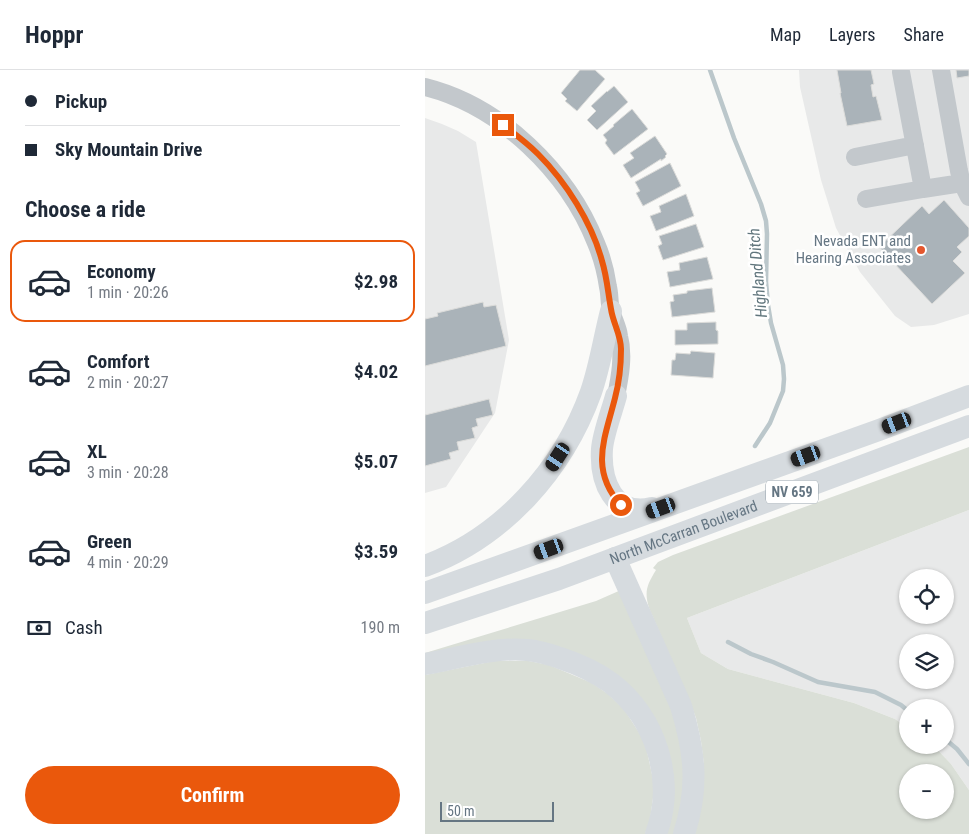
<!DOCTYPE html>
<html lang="en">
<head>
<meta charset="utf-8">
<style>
	body { margin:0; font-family:"Roboto Condensed",sans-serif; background:#f6f6f7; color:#1f2937; height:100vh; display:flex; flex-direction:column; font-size:19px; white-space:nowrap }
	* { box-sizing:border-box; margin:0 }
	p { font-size:16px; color:#747a83 }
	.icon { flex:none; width:28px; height:28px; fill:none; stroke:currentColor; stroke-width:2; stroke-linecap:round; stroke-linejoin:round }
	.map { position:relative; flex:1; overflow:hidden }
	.drawer { display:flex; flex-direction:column; background:#fff; width:425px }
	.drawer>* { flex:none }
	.banner { display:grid; align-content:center; height:110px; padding:0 25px; background:#fff }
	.fabs { position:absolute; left:474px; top:499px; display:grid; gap:10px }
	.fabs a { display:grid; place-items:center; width:55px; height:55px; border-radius:50%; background:#fff; box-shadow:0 1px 4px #0004; font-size:25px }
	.scale { position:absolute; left:15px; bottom:12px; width:114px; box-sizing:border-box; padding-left:5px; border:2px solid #657683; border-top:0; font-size:14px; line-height:18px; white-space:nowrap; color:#657683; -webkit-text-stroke:4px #fff; paint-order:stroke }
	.end { position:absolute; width:22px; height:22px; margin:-11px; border:6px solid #ea580c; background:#fff; box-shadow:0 0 0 2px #fff }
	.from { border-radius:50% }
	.car { position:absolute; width:15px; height:30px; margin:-15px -8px; border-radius:6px; box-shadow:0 0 4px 1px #0007; background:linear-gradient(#222 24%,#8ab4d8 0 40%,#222 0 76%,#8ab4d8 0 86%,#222 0) }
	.banner b { display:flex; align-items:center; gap:18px; height:48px; font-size:19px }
	.banner b+b { border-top:1px solid #e0e1e3 }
	.banner i { width:12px; height:12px; background:#1f2937 }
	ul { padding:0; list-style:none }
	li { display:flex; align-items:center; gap:15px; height:82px; margin:0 10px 8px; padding:0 15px; border:2px solid transparent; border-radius:15px }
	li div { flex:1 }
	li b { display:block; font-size:19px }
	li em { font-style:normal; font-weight:700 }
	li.current { border-color:#ea580c }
	li>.icon { width:45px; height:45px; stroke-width:1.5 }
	h2 { padding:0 25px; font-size:22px; line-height:60px }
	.pay { display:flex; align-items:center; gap:12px; height:55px; padding:0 25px; font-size:19px }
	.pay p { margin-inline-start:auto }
	.primary-button { display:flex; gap:10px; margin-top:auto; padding:10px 25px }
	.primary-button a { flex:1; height:58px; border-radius:30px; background:#ea580c; color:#fff; font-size:20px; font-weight:700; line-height:58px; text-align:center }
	header { display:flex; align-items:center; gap:30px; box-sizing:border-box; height:70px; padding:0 25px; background:#fff; border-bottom:1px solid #e0e1e3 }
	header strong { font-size:24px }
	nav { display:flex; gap:28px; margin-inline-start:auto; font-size:18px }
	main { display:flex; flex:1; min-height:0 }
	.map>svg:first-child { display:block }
	.built { fill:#e8e9e9; fill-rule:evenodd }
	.green { fill:#dadfd7; fill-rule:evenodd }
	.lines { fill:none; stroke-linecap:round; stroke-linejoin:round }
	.stream { stroke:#bbc7cb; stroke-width:4.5 }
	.building { fill:#aab3b9; stroke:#dcdcda }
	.minor { stroke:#c3c8cc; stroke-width:18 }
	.major { stroke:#d6dbdf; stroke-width:22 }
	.route { stroke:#ea580c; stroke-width:6 }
	.poi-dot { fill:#e4572e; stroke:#fff; stroke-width:2 }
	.labels { text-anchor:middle; stroke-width:5; stroke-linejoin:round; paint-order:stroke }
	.shield { fill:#fff; stroke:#939fa8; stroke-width:1 }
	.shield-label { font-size:14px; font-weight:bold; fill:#657683 }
	.poi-label { font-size:15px; fill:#657683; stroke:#fff; text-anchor:end }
	.street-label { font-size:15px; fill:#657683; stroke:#fff }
	.water-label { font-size:16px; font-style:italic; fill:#60757c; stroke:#fff }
</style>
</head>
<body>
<header>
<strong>Hoppr</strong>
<nav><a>Map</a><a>Layers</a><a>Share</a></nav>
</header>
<main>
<section class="drawer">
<div class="banner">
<b><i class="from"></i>Pickup</b>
<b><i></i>Sky Mountain Drive</b>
</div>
<h2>Choose a ride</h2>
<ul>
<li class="current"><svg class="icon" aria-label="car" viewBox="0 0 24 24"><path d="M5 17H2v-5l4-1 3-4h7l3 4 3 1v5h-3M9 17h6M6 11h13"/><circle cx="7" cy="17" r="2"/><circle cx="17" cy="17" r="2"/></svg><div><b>Economy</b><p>1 min · 20:26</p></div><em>$2.98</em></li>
<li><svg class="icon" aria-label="car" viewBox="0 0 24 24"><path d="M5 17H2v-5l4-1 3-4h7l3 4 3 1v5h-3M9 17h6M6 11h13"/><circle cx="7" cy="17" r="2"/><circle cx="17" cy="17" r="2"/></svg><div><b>Comfort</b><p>2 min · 20:27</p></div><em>$4.02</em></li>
<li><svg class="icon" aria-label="car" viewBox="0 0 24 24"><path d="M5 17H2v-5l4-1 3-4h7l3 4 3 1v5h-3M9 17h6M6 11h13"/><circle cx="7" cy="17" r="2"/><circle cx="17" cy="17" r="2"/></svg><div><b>XL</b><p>3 min · 20:28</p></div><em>$5.07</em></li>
<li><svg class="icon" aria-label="car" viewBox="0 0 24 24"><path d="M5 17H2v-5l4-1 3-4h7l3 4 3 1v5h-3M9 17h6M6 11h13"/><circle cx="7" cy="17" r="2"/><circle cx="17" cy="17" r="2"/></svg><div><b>Green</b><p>4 min · 20:29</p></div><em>$3.59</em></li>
</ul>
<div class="pay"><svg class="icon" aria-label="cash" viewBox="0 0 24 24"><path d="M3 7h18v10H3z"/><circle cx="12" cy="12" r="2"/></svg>Cash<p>190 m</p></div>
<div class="primary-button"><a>Confirm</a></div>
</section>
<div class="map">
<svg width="544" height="764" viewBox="0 0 544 764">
	<rect width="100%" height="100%" fill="#fafaf8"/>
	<path class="built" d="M374,0H544V244L509,255L486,257L470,246L435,202L411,158L396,110L375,17Z
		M0,48L17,54L33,61L51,72L84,270L70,343L21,417L0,423Z
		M544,440V720L526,694L508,675H520V638H482V657L470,649L429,633L303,599L276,583L262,548ZM482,508H520V545H482ZM482,572H520V610H482Z"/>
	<path class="green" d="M544,377V440L262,548L276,583L303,599L429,633L470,649L482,657V675H508L526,694L544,720V764H270L279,695L276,671L271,648L265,632L224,538C219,521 222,515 231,500L228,498L233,492L248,485ZM482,702H520V740H482Z
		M196,520L245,629L262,695L251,764H238L241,683L155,588H0V583L171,531Z
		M69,591H104L124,595L167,613L183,624L199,639L220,672L228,709V728L225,750L220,764H0V605Z"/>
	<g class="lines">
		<path class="stream" d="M285,0L309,68L336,134L341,151L342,164L341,212L343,235L346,253L358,295L359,309L358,321L345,353L330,376
			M303,572L326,584L348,592L393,612L450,622L476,635L482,640
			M520,669L532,679L544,694"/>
	</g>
	<path class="building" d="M155,0H170L180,9L152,41L140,31L142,29L136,23Z
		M412,0H446L449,14L446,15L448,27L451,26L457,50L422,56L415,23H416Z
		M531,0H544V6L532,8Z
		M189,16L203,32L172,60L162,50L171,41L166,36L182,21V22Z
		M207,39L223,59L189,85L180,73L182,70L178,65L189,56L188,55Z
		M230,66L242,84L240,86L241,87L236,91V89L206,108L198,95L209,88L205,83Z
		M245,93L256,116L218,136L211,123L215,121L210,112Z
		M261,124L269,146L231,161L225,146L236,142L234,136Z
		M519,130L544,158V166L532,177L537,182L528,191L540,203L507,234L454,177L497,136L504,144Z
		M271,154L279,177L238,190L233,176L237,174L234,166Z
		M282,187L288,209L245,217L242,202L255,200L254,193Z
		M287,218L290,242L247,247L245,232L249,231L248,225L262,223V221Z
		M58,232L59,237L71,235L81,276L0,296V249L13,246L12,243Z
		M291,252V260L293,261V274L250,275V260H262V253Z
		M266,281L290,283L288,308L246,305L247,290H250L251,283L265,284Z
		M64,329L68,345L51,349L53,356L47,358L50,368L32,372L34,380L24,383L26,389L0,396V345Z"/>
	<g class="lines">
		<path class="minor" d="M516,0L534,101L537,113L544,127
			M476,2L498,119L537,113
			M0,17C76,36 143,102 171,173C177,187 181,203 183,217C185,225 184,233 186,240C188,249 193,257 194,266C199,285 195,307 191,326
			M430,87L490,75
			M441,129L498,119"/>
		<g class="major">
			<path d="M191,326C187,341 178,364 177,379C175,410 188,448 227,438"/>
			<path d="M190,488L256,636C270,682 274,717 259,764"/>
			<path d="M0,496C78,467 138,400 166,322C175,296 179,268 186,241"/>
			<path d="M0,523L454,360L544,326"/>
			<path id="s1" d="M0,553L134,509L544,356"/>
			<path d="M0,594C33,588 68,577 102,580C113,581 124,584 135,588C153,594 171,602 186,613C231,648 251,710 231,764"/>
		</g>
	</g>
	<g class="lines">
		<path class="route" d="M78,55C90,64 103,74 113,84C141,112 167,153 177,191C182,207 183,223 186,239C188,253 196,265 196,279C196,296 194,313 190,328C180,368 164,400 196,435"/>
	</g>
	<circle class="poi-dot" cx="496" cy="180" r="5"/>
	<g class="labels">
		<rect class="shield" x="341" y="410.5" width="52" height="23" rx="4"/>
		<g class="shield-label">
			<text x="367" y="427">NV 659</text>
		</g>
		<g class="poi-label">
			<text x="486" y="176">Nevada ENT and<tspan x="486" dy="17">Hearing Associates</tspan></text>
		</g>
		<g class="street-label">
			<text dy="5" stroke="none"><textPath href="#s1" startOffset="274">North McCarran Boulevard</textPath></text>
		</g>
		<g class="water-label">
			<text transform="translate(332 203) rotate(-95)" y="6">Highland Ditch</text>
		</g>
	</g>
</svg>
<div class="fabs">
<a><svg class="icon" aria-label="locate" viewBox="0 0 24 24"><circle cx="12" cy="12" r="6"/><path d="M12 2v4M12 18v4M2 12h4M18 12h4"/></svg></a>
<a><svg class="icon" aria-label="layers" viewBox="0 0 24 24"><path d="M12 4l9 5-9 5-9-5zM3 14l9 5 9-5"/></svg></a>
<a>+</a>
<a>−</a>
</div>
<div class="scale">50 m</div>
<i class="end from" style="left:196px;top:435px"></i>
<i class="end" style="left:78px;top:55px"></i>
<i class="car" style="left:472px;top:353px;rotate:249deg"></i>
<i class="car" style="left:381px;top:386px;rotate:250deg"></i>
<i class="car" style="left:133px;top:387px;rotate:213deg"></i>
<i class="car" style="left:236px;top:438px;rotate:250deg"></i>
<i class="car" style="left:124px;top:479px;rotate:250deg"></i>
</div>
</main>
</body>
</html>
